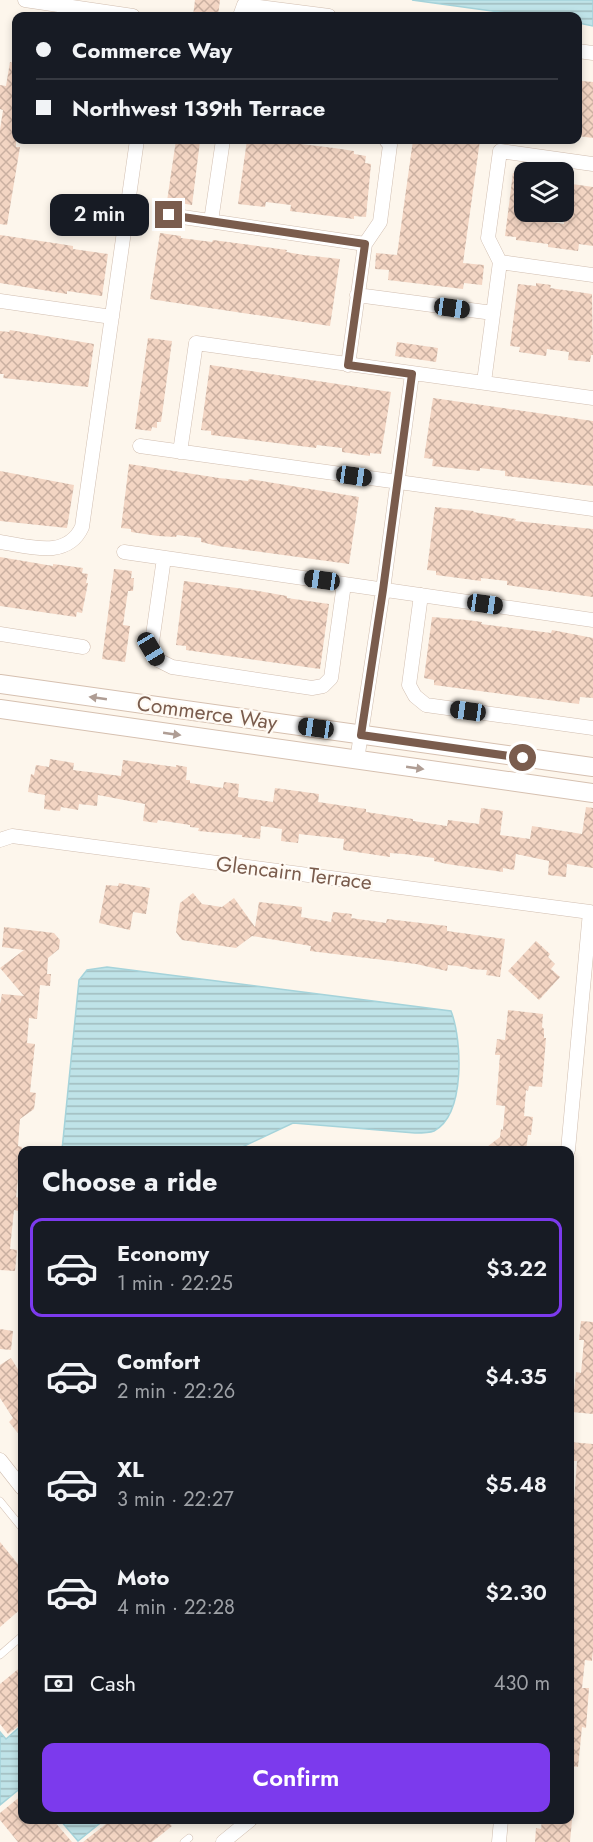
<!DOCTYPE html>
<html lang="en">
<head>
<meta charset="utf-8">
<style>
	body { margin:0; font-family:Jost,sans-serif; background:#20242c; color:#f1f3f6; height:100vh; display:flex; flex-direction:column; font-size:22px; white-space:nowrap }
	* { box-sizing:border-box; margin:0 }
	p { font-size:20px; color:#9ea1a6 }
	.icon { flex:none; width:33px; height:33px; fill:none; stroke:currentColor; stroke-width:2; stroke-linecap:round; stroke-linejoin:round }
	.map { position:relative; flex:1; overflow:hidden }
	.details { position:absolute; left:18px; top:1146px; width:556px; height:678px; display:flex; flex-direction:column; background:#171b24; border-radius:12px; box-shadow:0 3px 9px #0003 }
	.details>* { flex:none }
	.hud { position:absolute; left:12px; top:12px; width:570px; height:132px; border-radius:12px; box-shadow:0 3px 9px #0003; display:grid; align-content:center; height:132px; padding:0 24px; background:#171b24 }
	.fabs { position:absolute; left:514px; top:162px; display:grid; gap:12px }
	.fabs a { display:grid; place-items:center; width:60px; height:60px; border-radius:12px; background:#171b24; box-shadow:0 3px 9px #0003; font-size:30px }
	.end { position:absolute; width:27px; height:27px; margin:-14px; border:8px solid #7a5c4d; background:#fff; box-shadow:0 0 0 3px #fff }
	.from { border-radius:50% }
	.bubble { position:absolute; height:42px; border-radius:12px; background:#171b24; box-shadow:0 3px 9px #0003; font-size:20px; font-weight:600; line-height:42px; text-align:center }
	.car { position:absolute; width:18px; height:36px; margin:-18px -9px; border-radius:8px; box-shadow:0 0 4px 2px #0007; background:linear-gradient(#222 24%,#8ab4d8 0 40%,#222 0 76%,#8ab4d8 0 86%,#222 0) }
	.hud b { display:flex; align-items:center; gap:21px; height:57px; font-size:22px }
	.hud b+b { border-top:2px solid #363941 }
	.hud i { width:15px; height:15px; background:#f1f3f6 }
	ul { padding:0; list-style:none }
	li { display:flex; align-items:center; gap:18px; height:99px; margin:0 12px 9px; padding:0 12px; border:3px solid transparent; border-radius:12px }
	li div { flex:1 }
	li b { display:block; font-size:22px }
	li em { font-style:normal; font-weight:600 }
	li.current { border-color:#7c3aed }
	li>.icon { width:54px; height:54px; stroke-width:1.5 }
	h2 { padding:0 24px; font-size:27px; line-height:72px }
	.pay { display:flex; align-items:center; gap:15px; height:66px; padding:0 24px; font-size:22px }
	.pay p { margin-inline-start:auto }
	.primary-button { display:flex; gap:12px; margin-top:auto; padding:12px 24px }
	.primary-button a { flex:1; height:69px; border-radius:12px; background:#7c3aed; color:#fff; font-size:24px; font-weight:600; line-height:69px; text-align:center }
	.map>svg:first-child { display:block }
	.water { fill:url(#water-rules); stroke:#a5d3da; stroke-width:1.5 }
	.building { fill:url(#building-cross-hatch) }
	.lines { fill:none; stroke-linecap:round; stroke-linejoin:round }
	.lane-casing { stroke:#d1beb0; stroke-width:8 }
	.street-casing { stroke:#d1beb0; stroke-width:15 }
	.secondary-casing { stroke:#d6c0b0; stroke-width:20 }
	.lane { stroke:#fff; stroke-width:7 }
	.street { stroke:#fff; stroke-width:14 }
	.secondary { stroke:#fff; stroke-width:18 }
	.oneway { fill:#af9d94 }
	.route { stroke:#7a5c4d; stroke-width:8 }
	.labels { text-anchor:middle; stroke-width:4.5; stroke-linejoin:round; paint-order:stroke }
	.street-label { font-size:21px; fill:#7a5c4d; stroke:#fffaf3 }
</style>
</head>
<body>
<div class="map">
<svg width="593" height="1842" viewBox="0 0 593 1842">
	<defs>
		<pattern id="water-rules" width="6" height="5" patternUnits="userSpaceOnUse" patternTransform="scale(1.5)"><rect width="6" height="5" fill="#bfe3e8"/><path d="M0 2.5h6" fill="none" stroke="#a0bbbe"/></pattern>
		<pattern id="building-cross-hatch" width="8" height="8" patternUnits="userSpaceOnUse" patternTransform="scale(1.5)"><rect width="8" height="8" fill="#f3d5c3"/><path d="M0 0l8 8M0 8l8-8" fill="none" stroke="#cab0a1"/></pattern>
	</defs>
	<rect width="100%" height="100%" fill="#fdf6ec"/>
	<path class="water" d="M412,0H593V26L578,23V16H528Z
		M107,967L451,1011C462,1039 466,1114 434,1131C429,1133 421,1133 415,1133L293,1123L236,1150H62L79,980L87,970Z
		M22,1725V1787L0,1805V1732L6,1739Z
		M60,1820H104L78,1841Z"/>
	<path class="building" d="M195,0H220L218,16H193Z
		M10,62L16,63V147H20L7,225L0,224V130L3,110L0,109V85L6,86Z
		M582,81L593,82V138L578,136V109Z
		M176,140H195L200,141L192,205L167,201Z
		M247,140H267L334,148L354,151V154L366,156L365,163L371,164L366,217L354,216V219L290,211L291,205L266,202L265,207L238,204Z
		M413,140H480L463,263L484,265L482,285L464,283L463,289L388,280L389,270L375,269L376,253L397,255Z
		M513,173L525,175V218L564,224L565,183L593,187V246L579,244L578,251L548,247V244L516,240V237L505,236Z
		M160,233L181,236V238L212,242L213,240L287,250L286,252L304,255L340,259L330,326L150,299Z
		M0,235L54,243L73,246V249L108,254L102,296L67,291V294L0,283Z
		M536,283L551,285L550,288L592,294L593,355H591L590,362L568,360L569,352L547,349L546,356L519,352L520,347L510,346L518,284L536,286Z
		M10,330L94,344L88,387L3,378L4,374H0V331L9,332Z
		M148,338L172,341L161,422H157V428L152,427L151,431L135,429Z
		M397,342L438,348L436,362L395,356Z
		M210,365L391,392L381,454L370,453V456L342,452V448L317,445L316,448L211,435V431L201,430Z
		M433,398L593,421V486L505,476V471L480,468V471L432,466L433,459L424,458Z
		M129,464L219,478L248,481L249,479L359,497L349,564L218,546L201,542V538L177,535L176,537L158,536L131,532V529L121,528Z
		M0,471L74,485L67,528L0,521Z
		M435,507L474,511L473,512L516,519L515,521L593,529V597L507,585V581L481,578V581L436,575V571L427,570Z
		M0,557L53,566V564L83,568L82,573L88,574L86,583H88L82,613L77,612L76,617L0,606Z
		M114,569L132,571L131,578H134L133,591H128L123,625L130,626L125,662L102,659Z
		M184,581L252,590L287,596V598L329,604L320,669L186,650V646L176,645Z
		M432,617L467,620L482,622L481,624L551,633L552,630L593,638V698L580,697L579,704L563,702L434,685V680L424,678Z
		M50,759L74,763L73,770L121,776L123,760L176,767V765L187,767L186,780H190V783L223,788L224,782L239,784L238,797L273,802L275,788L319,794L318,802L366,809V812L413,819V821L447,826L448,820L479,824L481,808L503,811L500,835L530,839L532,826L582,834L586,807L593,808V868L567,864L566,877L548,875L549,861L516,854L514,870L503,868V872L447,864L434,861V858L404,854L390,853V857L343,850L344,839L299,834L298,843L281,841L282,829L261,826L260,839L242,837V835L198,831L199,828L190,827V825L158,820L157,823L143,821L145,804L98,795L97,806L79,804L78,810L61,807L60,811L44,809L45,795L28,792L31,774L34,775L36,765L49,767Z
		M119,883L150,888L146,914L133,912L130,930L99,923L106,885L118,886Z
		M193,893L202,904L222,907L234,898L255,927L259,902L302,907L301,917L331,922L333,912L352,914L351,918L386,923L387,919L447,926V931L505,939L500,977L486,975L487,970L470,969L466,967L448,965L447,971L416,964L310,951L311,946L252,936L236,948L182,940L176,932L180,903Z
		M4,927L54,933L60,940L59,949L48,958L47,974H51L50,986L40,985L37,1019L29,1018L27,1043L35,1044L30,1092L36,1093L34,1109L20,1119L18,1146L22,1147V1169L19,1168L16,1197L19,1198L18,1211L14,1210L10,1249L17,1250L15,1271L0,1270V1004L2,994L24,996L0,968L24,950L2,947Z
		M536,941L550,954L548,957L555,964L551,969L560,977L539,1000L508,971Z
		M508,1010L543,1014L542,1027L544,1029V1038H546L542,1087L529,1086L528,1091L526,1090L524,1116L533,1117L531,1135H528L526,1150H483L500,1137L501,1129L503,1130L505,1106L496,1105L500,1055H495L497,1039L505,1040Z
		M581,1321L593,1322V1414L572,1412L576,1372L581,1373L584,1340H579Z
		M0,1329L13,1331L11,1350L0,1349Z
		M11,1358L22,1376V1438L9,1422L13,1418L0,1398V1365Z
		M570,1442L593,1444V1651L592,1661L585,1660L582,1688H589L586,1728L582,1727L578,1767L570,1766V1514H573L577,1461H570Z
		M0,1542L22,1569V1608L0,1627Z
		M22,1666V1723L8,1734L0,1724V1684Z
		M22,1795V1820H53L72,1842H18L0,1820V1813Z
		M111,1820H166L172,1826L152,1842H83Z
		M542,1820H572L570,1842H535L536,1828L541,1829Z"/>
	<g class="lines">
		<g class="lane-casing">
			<path id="lane" d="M0,1501L22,1528
				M0,1655L22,1636
				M184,1842L189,1838"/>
		</g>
		<g class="street-casing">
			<path id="street" d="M25,0L133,16
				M240,16L244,5L329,16
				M578,51L593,53
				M169,215L365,244
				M211,221L223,140
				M500,262L593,275
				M357,295L493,313
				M0,301L112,317
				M348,365L365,244L380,222L390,145L386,140
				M484,382L500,262L488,238L500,151L593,164
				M140,446L593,509
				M180,452L196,343L593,398
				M0,542C28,546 67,560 82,527L137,140
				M124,552L593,620
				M164,558L151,649L158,660L172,667L312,688L323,686L331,678L344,584
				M421,595L409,685L415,696L426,705L593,728
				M0,634L83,647
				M357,760L383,590L412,374
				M0,840L12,836L590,912L568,1150
				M0,1460L22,1488
				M223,1842L250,1820
				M499,1842L501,1820"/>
		</g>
		<g class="secondary-casing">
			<path id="secondary" d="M0,684L593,767
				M0,709L593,793"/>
		</g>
		<use href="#lane" class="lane"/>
		<use href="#street" class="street"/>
		<use href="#secondary" class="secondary"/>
	</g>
	<defs><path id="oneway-solid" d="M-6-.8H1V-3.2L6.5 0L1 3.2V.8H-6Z" transform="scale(1.5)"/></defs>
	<g class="oneway">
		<use href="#oneway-solid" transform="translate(98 698) rotate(-172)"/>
		<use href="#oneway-solid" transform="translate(172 734) rotate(8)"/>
		<use href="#oneway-solid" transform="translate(415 768) rotate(8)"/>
	</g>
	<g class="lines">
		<path class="route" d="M169,215L365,244L348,365L412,374L383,590L361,735L523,758"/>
	</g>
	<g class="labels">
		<g class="street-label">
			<text transform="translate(207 713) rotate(8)" y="7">Commerce Way</text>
			<text transform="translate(294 873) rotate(7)" y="7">Glencairn Terrace</text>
		</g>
	</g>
</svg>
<div class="fabs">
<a><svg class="icon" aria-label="layers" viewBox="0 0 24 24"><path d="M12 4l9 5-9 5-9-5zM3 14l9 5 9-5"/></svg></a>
</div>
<i class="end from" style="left:523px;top:758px"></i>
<i class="end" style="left:169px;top:215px"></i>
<div class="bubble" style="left:50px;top:194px;width:99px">2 min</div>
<i class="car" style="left:452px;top:308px;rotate:98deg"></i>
<i class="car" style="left:354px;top:476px;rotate:98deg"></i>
<i class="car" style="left:322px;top:580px;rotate:278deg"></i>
<i class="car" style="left:485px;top:604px;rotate:98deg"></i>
<i class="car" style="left:151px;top:649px;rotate:149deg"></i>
<i class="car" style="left:468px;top:711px;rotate:278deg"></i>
<i class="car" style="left:316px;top:728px;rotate:278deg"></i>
<div class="hud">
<b><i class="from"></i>Commerce Way</b>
<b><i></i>Northwest 139th Terrace</b>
</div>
<section class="details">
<h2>Choose a ride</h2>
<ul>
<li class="current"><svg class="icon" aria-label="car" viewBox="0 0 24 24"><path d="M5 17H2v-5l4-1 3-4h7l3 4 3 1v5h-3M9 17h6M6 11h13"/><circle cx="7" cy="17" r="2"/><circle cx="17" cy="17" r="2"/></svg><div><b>Economy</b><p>1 min · 22:25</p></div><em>$3.22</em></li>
<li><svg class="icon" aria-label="car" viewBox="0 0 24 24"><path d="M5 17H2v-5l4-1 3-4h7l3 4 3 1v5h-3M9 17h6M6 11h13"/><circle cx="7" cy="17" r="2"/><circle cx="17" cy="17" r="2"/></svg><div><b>Comfort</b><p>2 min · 22:26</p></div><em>$4.35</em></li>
<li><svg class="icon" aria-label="car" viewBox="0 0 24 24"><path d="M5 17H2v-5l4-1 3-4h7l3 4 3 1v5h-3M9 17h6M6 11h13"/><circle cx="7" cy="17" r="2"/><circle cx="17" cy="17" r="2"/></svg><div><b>XL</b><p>3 min · 22:27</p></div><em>$5.48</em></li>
<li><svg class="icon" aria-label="car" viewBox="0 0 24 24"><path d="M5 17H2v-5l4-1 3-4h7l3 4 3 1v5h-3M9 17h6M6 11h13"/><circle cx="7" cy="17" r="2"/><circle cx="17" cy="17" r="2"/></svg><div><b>Moto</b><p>4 min · 22:28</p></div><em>$2.30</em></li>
</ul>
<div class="pay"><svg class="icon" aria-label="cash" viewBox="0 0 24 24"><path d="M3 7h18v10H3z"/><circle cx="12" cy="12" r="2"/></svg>Cash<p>430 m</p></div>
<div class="primary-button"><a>Confirm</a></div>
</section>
</div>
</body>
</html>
